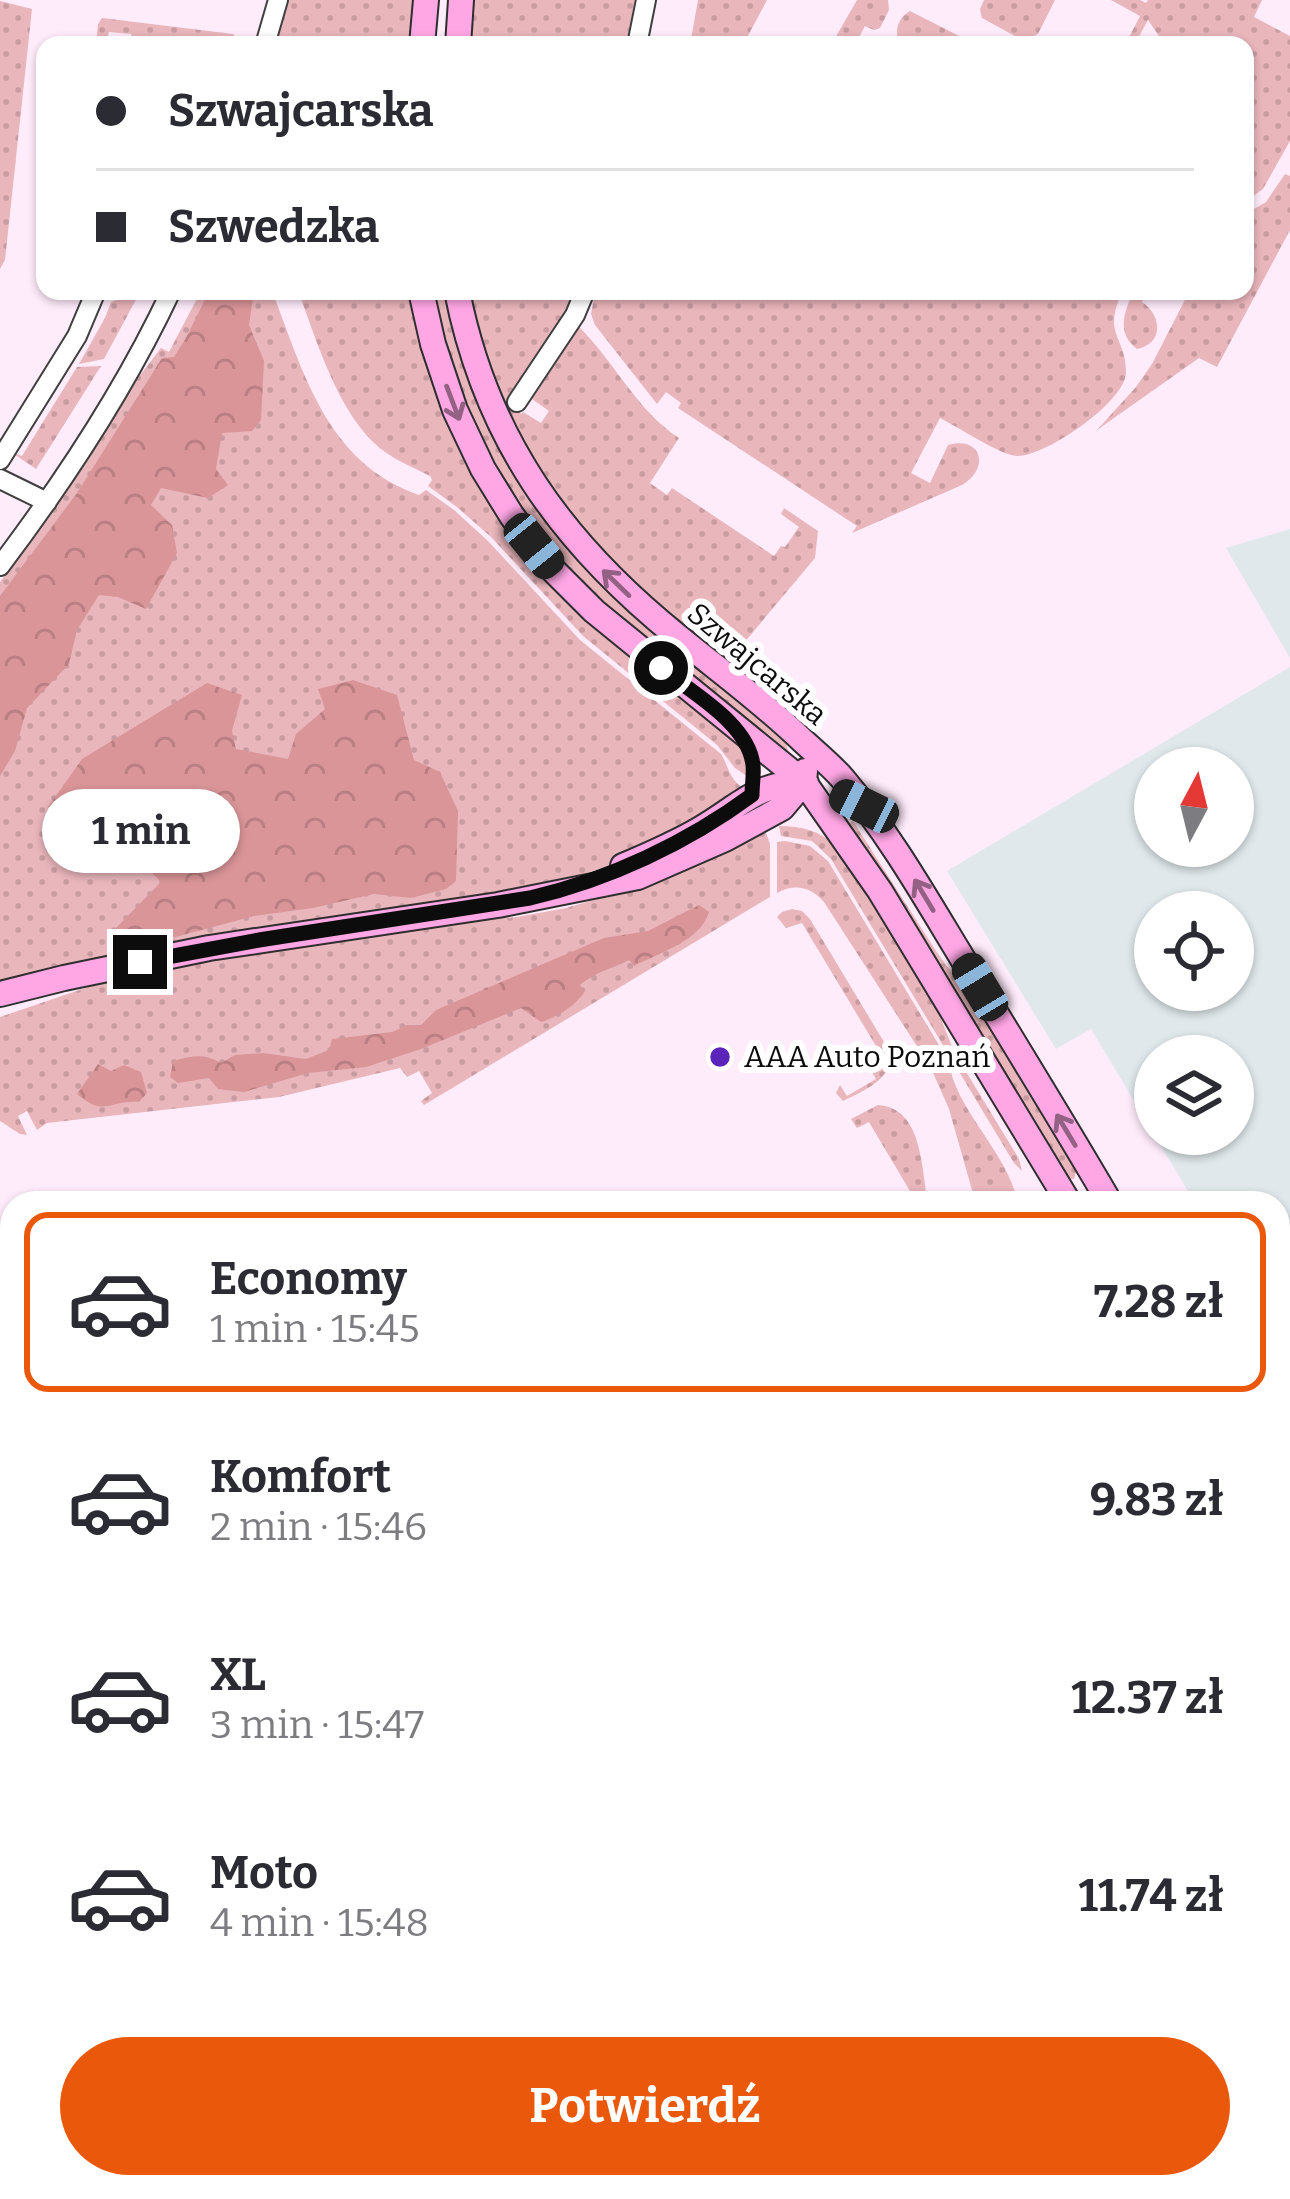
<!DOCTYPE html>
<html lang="pl">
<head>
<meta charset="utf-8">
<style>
	body { margin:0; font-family:Bitter,serif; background:#f7f7f7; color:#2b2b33; height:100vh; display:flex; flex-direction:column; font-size:45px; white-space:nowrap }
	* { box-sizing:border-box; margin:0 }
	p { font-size:39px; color:#7c7c81 }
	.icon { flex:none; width:66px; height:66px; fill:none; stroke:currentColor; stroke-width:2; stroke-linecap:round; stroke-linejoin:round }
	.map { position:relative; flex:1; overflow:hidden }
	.panel { position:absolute; left:0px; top:1191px; width:1290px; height:1008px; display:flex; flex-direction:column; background:#fff; border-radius:36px 36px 0 0; box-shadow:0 3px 9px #0004 }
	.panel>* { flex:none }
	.banner { position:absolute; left:36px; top:36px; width:1218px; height:264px; border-radius:24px; box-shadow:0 3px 9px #0004; display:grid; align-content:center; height:264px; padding:0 60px; background:#fff }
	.needle { width:78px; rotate:7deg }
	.fabs { position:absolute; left:1134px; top:747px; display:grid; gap:24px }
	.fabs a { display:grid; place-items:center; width:120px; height:120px; border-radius:50%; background:#fff; box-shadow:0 3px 9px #0004; font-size:60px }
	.end { position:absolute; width:54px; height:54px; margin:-27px; border:15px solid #0c0c0c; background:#fff; box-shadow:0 0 0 6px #fff }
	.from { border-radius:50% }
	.bubble { position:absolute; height:84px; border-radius:42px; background:#fff; box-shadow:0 3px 9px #0004; font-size:39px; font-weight:700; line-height:84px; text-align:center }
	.car { position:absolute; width:36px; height:72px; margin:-36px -18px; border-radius:15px; box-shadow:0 0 9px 3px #0007; background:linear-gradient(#222 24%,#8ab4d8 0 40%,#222 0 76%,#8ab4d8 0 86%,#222 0) }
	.banner b { display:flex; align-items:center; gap:42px; height:114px; font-size:45px }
	.banner b+b { border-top:3px solid #e1e1e2 }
	.banner i { width:30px; height:30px; background:#2b2b33 }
	ul { padding:21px 0 0; list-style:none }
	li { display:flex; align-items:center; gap:36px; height:180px; margin:0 24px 18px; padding:0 36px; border:6px solid transparent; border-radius:24px }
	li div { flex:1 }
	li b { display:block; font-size:45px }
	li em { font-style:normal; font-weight:700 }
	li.selected { border-color:#ea580c }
	li>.icon { width:108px; height:108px; stroke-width:1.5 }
	.action { display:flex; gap:24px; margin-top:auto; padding:24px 60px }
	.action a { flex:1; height:138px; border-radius:72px; background:#ea580c; color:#fff; font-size:48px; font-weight:700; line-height:138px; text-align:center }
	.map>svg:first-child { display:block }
	.industrial { fill:#e0e8eb; fill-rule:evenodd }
	.green { fill:url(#green-dots) }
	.forest { fill:url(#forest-crowns) }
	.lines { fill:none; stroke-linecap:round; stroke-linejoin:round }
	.street-casing { stroke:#3f3f3f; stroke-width:22 }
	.secondary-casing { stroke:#2e2e2e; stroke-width:28 }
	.street { stroke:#fff; stroke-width:18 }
	.secondary { stroke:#ffa7e5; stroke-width:24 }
	.tram { stroke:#5b25bc; stroke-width:3 }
	.oneway { stroke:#926183 }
	.route { stroke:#0c0c0c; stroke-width:15 }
	.poi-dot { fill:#5b25bc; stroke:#fff; stroke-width:4.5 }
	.labels { text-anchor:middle; stroke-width:12; stroke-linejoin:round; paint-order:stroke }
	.street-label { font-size:30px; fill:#0c0c0c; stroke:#fff }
	.poi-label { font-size:30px; fill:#0c0c0c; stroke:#fff; text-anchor:start }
</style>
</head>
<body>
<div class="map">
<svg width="1290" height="2199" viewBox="0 0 1290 2199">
	<defs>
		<pattern id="green-dots" width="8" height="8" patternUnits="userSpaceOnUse" patternTransform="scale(3)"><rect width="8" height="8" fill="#e9b6bc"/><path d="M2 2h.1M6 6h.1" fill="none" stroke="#c79ba0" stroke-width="1.8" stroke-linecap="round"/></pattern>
		<pattern id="forest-crowns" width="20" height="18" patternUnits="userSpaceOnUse" patternTransform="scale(3)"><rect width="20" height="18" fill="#da9598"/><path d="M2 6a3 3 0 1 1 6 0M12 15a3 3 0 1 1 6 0" fill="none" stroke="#ba7f82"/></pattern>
	</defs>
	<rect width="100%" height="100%" fill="#ffecfb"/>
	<path class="industrial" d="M1290,529V658L1226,548Z
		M1290,667V1360L1278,1340V1203H1195L1091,1029L1056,1049L947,871ZM1155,768H1233V846H1155ZM1155,912H1233V990H1155ZM1155,1056H1233V1134H1155Z"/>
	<path class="green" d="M289,0H416L412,45H276Z
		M471,0H635L626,45H468Z
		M698,0H767L743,45H690Z
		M857,0H888L889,10L880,28L874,30L865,26L855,45H831Z
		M984,0H1055L1038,34L1024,41L982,18L980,9Z
		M1111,0H1140L1146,3L1148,0H1262L1254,17L1290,36V141L1263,189L1245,202V45H1165L1148,20L1137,40L1144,45H1125L1140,16Z
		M0,1L32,9L5,260L0,269Z
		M910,11L977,45H923L917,42L915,45H900C894,32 897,18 910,11Z
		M102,18L233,34L239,41L238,45L132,37L131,34L109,32L106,45H96L98,24Z
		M1285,174L1290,176V230L1217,367L1199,358L1097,430L1136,387L1152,364L1187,296L1179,291H1245V214L1266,202Z
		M201,291H272C304,374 327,463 419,495L426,490L454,510L488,541L580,640L721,754C729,767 729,779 743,788L737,796L638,855L582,875L517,891L0,984V582L74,480L138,378L161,348L169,352Z
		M298,291H411L481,486L740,744L748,764L747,776L735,768L717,745L583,636L491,537L457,507L428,486L432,480L430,476C417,469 401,463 388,454C340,422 318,343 298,291Z
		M432,291H447L546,520L600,582L785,738L790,759C712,696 627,637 560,562C491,487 453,389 432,291Z
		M467,291H573L567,310L510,395L521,414L523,412L541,423L549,411L532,399L579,327C614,361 637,411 679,438L650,483L667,495L672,488L774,556L781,546L785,547L799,527L781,514L784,508L818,531L815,558L743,644L755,655L734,667L644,596L613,567L538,474L490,374Z
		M595,291H1123C1101,335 1126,335 1126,373C1125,402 1045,457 1017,456C1000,455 958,427 940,418L911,473L930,483L948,445C981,435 991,468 962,485L852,533L857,526L678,408L681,403L666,392L657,404L595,325L591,314Z
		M1134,291H1178L1168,299L1146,294L1142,302C1162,315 1164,344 1137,349C1116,334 1124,311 1134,291Z
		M135,293L139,294L104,359L79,364L105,318L111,302Z
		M101,366L36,469L11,452L22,456L77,367Z
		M853,821L936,951L982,1014L1072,1159L1076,1172L1074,1179H1066L847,824Z
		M779,826C802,826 819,831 836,845L931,993L954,1052L1019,1159L1022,1171L1014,1163L831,859L812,841L781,836Z
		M765,830L770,844V897L424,1105L421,1101L432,1093L419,1071L407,1077L400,1068L279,1097L47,1123L37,1130L27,1111L18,1116L27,1135L20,1134L0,1121V1017L97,984L183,963L439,924L517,917L566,908L635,888Z
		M785,841L810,846L828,861L948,1060C956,1109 1000,1145 1015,1192L1007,1200L992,1202L984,1200L972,1190L949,1109L931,1068L824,902C811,887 795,883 777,893V842Z
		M792,909L802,911L810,919L890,1052C893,1080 864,1090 843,1101L836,1093L840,1085L847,1096L876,1079L869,1067L870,1063L882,1056L802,923L786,928L777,917L782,912Z
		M878,1105C923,1108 921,1168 928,1203H917L869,1122L857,1128L851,1119Z
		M1278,1679L1290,1699V1865L1281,1853L1278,1830Z
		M1290,1984V2199H905L924,2187H1278V1991Z"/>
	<path class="forest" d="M209,291H254L249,325L264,361L261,420L252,431L222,433L216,469L228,485L208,498L161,488L151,505L172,525L177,553L146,609L118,597L99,595L77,630L69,664L27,708L15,751L0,776V596L77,493L162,358L174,357L187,336Z
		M353,680L397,695L414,760L440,772L458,811L456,881L446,889L411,898L374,894L313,908L254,916L172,938L111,941L114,930L161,882L152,873L140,833L162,801L149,791L88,832L48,807L82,759L207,683L242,695L232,731L236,749L288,759L296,734L325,709L318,689Z
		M699,905L709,912C701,941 658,953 634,966L629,960C611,969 595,972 580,985L584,993C572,1008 559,1016 541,1022L521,1008L421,1049L366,1067L308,1073L244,1092L218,1089L209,1078L178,1083L170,1077L173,1061C192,1056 203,1053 221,1063L235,1055L263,1053L306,1059L329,1050L332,1039L392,1032L407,1025H421L436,1010L543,964L604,938L648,931Z
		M98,1064L111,1071L124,1065L141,1072L147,1093L139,1102C107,1100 105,1118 77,1094Z"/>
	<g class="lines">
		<g class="street-casing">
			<path id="street" d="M265,45L278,0
				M637,45L646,0
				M517,402L575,315L585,291
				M0,460L77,336L96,291
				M0,479L47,502
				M0,566C65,480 125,389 171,291
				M0,1840L12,1847
				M0,1954H12"/>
		</g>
		<g class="secondary-casing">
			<path id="secondary" d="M422,45L426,0
				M458,45L461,0
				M421,291L433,344L455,410L483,469L512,516L552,569L594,611L804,782L880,891L1069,1203
				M457,291C486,439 562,543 677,636C720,671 764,703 803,741C817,754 831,765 843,779C892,837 929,904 969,969C1016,1047 1064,1124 1110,1203
				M623,866C649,855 677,843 702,828C740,806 759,781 806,783
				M0,994L64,978L209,948L498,905L638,877L725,839L782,808L804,782L805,771
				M1278,1532L1290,1552"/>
		</g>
		<use href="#street" class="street"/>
		<use href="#secondary" class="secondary"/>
		<path class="tram" d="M1278,1976L1290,1969
			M0,2060L12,2083
			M0,2087L12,2115
			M39,2187L43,2199
			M897,2199L916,2187"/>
	</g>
	<defs><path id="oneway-shaft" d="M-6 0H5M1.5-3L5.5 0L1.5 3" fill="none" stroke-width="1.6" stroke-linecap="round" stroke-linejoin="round" transform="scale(3)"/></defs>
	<g class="oneway">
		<use href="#oneway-shaft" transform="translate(453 403) rotate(69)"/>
		<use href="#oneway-shaft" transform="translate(616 583) rotate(-136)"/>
		<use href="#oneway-shaft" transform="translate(924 895) rotate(-121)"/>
		<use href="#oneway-shaft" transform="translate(1066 1130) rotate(-121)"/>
	</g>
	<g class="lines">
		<path class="route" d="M140,962L259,940L530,898C608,880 687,843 752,795C752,785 754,775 753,765C748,723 692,693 661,668"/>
	</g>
	<circle class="poi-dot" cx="720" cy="1057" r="12"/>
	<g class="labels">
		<g class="street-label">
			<text transform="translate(757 664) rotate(40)" y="10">Szwajcarska</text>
		</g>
		<g class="poi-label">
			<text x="744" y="1067">AAA Auto Poznań</text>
		</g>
	</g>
</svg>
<div class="fabs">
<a><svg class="needle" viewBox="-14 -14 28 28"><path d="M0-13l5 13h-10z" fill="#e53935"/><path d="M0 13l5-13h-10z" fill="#7c7c81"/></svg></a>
<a><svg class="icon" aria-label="locate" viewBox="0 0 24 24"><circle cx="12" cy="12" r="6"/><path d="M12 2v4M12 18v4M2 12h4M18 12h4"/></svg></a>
<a><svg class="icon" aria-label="layers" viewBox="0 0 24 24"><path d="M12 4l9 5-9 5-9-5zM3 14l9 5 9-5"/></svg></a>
</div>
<i class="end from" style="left:661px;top:668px"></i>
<i class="end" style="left:140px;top:962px"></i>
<div class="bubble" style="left:42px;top:789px;width:198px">1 min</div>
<i class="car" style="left:534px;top:546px;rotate:141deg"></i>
<i class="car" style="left:864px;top:806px;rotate:296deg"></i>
<i class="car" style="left:980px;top:987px;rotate:329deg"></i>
<div class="banner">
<b><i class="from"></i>Szwajcarska</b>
<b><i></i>Szwedzka</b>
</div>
<section class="panel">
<ul>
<li class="selected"><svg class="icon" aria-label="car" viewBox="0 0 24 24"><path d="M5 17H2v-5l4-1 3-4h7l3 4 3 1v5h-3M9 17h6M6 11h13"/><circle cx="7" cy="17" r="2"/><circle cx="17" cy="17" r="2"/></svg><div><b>Economy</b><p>1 min · 15:45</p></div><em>7.28 zł</em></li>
<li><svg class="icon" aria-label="car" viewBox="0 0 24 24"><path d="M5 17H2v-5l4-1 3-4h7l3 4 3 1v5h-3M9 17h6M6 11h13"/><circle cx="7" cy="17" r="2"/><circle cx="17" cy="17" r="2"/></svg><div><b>Komfort</b><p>2 min · 15:46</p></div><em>9.83 zł</em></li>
<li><svg class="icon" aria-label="car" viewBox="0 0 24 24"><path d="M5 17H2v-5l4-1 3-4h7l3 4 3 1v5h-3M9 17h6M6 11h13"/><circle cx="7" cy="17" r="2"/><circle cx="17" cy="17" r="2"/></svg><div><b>XL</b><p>3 min · 15:47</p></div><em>12.37 zł</em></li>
<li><svg class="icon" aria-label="car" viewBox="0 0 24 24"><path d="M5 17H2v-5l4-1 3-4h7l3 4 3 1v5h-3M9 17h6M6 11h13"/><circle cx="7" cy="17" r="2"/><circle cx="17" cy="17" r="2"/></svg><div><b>Moto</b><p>4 min · 15:48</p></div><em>11.74 zł</em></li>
</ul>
<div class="action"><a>Potwierdź</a></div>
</section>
</div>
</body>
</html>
